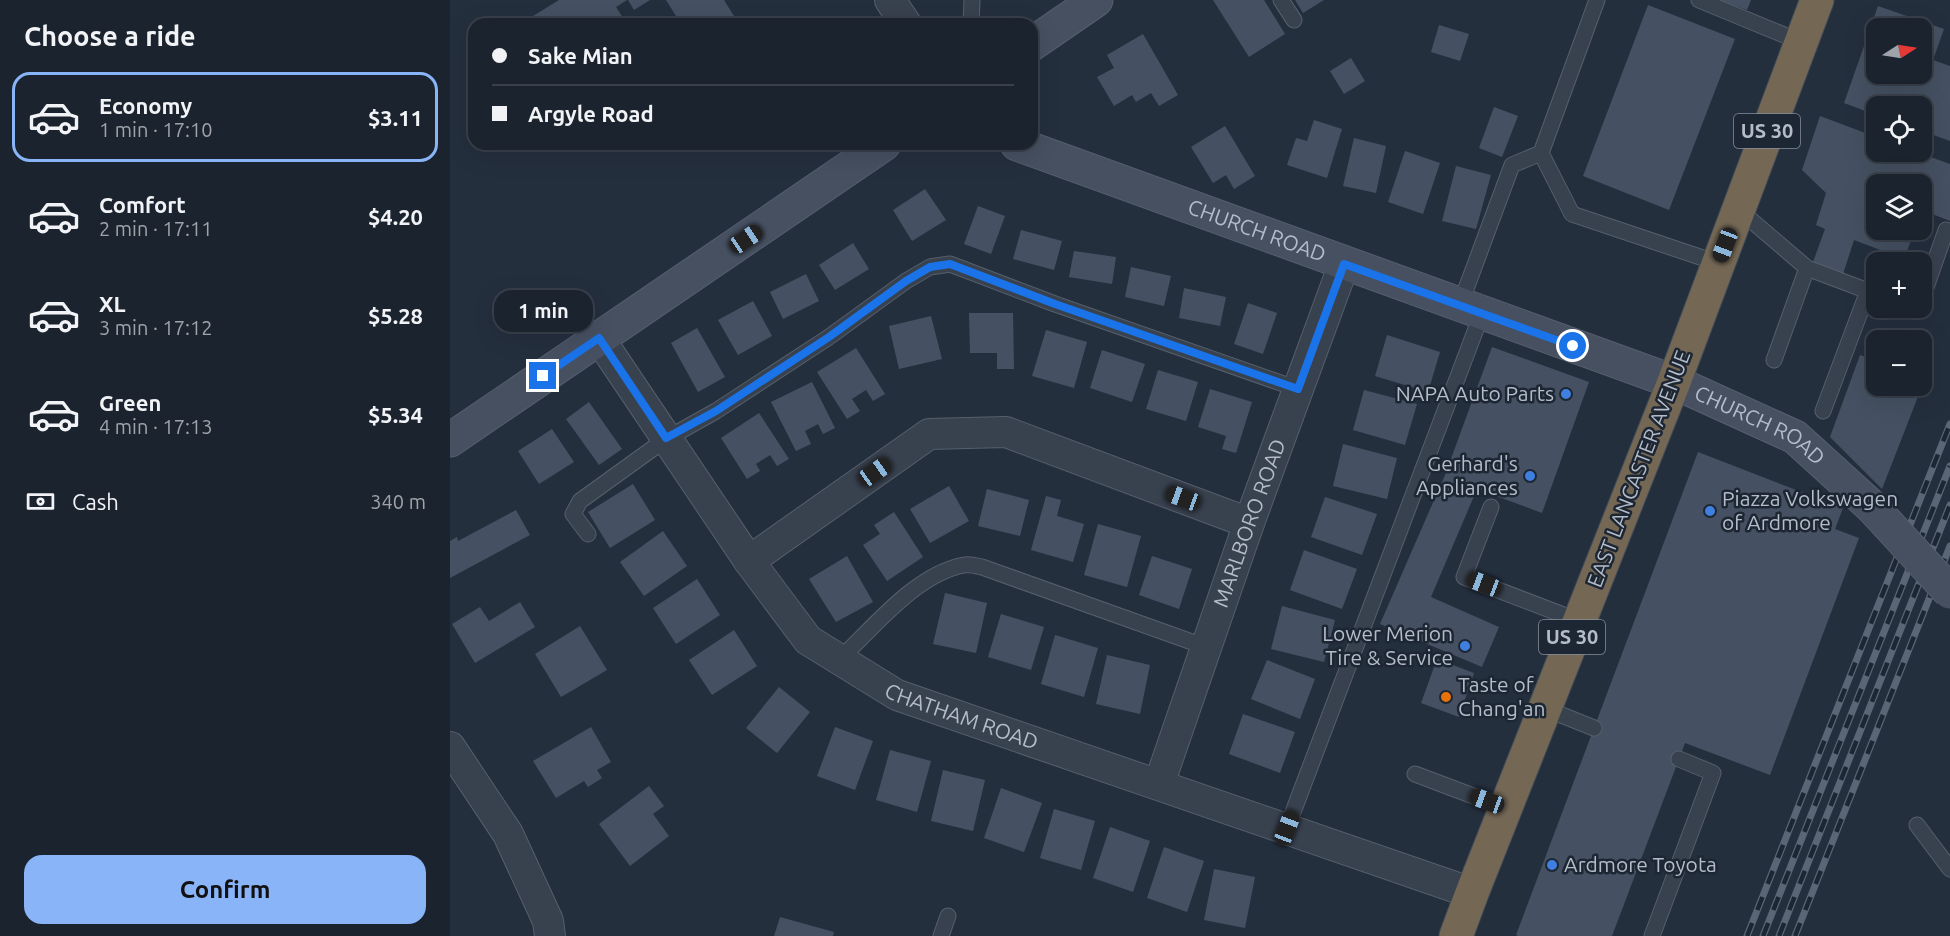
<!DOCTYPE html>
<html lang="en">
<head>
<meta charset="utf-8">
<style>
	body { margin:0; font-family:Ubuntu,sans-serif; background:#282f3a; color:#f1f3f6; height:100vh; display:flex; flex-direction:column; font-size:22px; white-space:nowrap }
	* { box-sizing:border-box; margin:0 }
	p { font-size:20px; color:#a0a4aa }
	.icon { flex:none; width:33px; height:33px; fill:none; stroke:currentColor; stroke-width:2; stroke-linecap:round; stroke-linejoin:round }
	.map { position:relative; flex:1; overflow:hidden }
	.details { display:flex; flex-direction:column; background:#1b232e; width:450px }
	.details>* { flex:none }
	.hud { position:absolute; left:18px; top:18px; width:570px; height:132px; border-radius:18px; box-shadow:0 6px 24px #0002,0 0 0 2px #39404a; display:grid; align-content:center; height:132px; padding:0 24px; background:#1b232e }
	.needle { width:39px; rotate:78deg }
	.buttons { position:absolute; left:1416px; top:18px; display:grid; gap:12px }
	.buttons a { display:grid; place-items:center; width:66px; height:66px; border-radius:12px; background:#1b232e; box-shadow:0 6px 24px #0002,0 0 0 2px #39404a; font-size:30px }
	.end { position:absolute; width:27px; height:27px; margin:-14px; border:8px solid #1a73e8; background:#fff; box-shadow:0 0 0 3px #fff }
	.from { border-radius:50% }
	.bubble { position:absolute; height:42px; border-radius:18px; background:#1b232e; box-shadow:0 6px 24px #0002,0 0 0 2px #39404a; font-size:20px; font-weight:700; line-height:42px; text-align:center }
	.car { position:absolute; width:18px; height:36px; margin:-18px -9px; border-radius:8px; box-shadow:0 0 4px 2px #0007; background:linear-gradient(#222 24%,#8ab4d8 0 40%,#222 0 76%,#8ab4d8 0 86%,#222 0) }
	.hud b { display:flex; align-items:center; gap:21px; height:57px; font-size:22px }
	.hud b+b { border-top:2px solid #39404a }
	.hud i { width:15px; height:15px; background:#f1f3f6 }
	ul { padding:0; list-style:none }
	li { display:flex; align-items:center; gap:18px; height:90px; margin:0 12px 9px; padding:0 12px; border:3px solid transparent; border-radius:18px }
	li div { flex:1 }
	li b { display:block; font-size:22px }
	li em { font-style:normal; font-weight:700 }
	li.active { border-color:#8ab4f8 }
	li>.icon { width:54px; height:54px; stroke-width:1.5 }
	h2 { padding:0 24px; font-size:27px; line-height:72px }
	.pay { display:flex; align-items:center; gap:15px; height:66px; padding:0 24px; font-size:22px }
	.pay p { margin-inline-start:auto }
	.primary-button { display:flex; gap:12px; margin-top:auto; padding:12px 24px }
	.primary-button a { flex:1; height:69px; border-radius:18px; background:#8ab4f8; color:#111; font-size:24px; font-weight:700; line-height:69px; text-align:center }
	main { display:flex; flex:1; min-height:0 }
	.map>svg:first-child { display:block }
	.building { fill:#455162; fill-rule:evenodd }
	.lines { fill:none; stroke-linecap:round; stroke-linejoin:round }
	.lane-casing { stroke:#565f6c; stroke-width:17 }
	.street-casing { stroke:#565f6c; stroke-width:32 }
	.secondary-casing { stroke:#565f6c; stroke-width:35 }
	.highway-casing { stroke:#434c59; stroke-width:35 }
	.lane { stroke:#38414e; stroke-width:15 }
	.street { stroke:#38414e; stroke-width:30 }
	.secondary { stroke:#465061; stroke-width:33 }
	.highway { stroke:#746855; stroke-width:33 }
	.rail-casing { stroke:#5a6575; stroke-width:7 }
	.rail { stroke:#1d2633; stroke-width:4.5; stroke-dasharray:14; stroke-linecap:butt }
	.secondary-bridge-casing { stroke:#565f6c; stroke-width:35; stroke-linecap:butt }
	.secondary-bridge { stroke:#465061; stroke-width:33 }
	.route { stroke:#1a73e8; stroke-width:8 }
	.shop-dot { fill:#3f7fe0; stroke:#1d2633; stroke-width:2 }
	.food-dot { fill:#e8710a; stroke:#1d2633; stroke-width:2 }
	.labels { text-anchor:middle; stroke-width:5; stroke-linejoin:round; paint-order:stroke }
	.shield { fill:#1d2633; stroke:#878f9c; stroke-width:1.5 }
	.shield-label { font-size:20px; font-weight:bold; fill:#b4bcc9 }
	.street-label { font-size:21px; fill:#b4bcc9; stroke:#1d2633 }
	.poi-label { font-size:21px; fill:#b4bcc9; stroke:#1d2633; text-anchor:end }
</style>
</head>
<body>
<main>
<section class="details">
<h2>Choose a ride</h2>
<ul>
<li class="active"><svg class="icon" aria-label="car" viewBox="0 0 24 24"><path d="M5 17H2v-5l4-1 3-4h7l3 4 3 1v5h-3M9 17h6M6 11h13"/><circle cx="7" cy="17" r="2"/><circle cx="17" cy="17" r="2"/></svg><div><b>Economy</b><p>1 min · 17:10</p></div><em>$3.11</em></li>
<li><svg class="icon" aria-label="car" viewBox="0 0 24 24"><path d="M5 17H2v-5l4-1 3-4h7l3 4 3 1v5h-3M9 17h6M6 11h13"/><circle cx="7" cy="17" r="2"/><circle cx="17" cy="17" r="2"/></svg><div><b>Comfort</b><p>2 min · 17:11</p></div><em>$4.20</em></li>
<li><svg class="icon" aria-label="car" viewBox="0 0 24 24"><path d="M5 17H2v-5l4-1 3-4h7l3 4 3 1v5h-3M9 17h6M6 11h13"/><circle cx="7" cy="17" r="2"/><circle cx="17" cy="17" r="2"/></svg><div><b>XL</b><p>3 min · 17:12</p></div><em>$5.28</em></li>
<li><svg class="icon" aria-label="car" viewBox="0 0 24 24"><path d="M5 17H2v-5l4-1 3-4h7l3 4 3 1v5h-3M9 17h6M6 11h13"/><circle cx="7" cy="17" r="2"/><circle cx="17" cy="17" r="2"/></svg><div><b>Green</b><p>4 min · 17:13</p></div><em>$5.34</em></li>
</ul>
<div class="pay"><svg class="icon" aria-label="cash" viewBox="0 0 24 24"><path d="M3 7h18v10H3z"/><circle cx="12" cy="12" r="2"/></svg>Cash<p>340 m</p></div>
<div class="primary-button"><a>Confirm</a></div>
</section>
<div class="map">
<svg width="1500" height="936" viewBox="0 0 1500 936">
	<rect width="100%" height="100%" fill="#242f3e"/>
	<path class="building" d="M109,0H177L166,7L177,24H70Z
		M178,0H200L184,10Z
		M216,0H274L289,24H231Z
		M763,0H814L835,34L799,57Z
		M845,0H874L853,13Z
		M1270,0H1301L1297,10Z
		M1198,5L1285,39L1219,210L1133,176Z
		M1428,6L1494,29L1483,60L1500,66V141L1472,131V106H1426V115L1394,103ZM1426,28H1472V74H1426Z
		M989,25L1019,34L1010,61L981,52Z
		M693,34L728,95L709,106L701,93L686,102L682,95L664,106L647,77L664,68L657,55Z
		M901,58L915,81L894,94L880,71Z
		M1044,107L1068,116L1052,157L1029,148Z
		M1370,116L1426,137V152H1467L1500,164V221L1472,210V184H1426V230H1465L1454,259L1404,240L1393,274L1363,262L1375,229L1366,225L1376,193L1352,170Z
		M864,120L892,129L877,178L837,165L846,138L857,141Z
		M775,126L805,176L784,189L776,175L763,183L741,147Z
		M904,138L936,146L926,193L893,186Z
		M955,151L990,163L973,214L938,202Z
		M1006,166L1041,175L1026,229L992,221Z
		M475,189L496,220L462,241L443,210Z
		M528,206L555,216L541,254L514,244Z
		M571,230L612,241L604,270L563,259Z
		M403,243L419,269L385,290L369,265Z
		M624,251L666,257L662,284L619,277Z
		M681,267L721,276L714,306L675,297Z
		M356,274L369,301L333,319L320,292Z
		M734,288L776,297L770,326L729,318Z
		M303,301L322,336L288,355L268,320Z
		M798,303L827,313L813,354L784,344Z
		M519,313H563L564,369H547V353H520Z
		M481,316L492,359L449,369L439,326Z
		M247,328L275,377L248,392L221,343Z
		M596,330L637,342L624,388L582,376Z
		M937,335L990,352L978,392L925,376Z
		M1042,347L1139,382L1092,513L1027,489L981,597L1049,627L1032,667L930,624L995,475Z
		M406,348L435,394L423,401L416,390L402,399L410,411L397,419L367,372Z
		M652,350L695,364L682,402L640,388Z
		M1410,355L1426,360V386H1472V375L1476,376L1432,489L1380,437Z
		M708,370L748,382L736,421L696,409Z
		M362,382L385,428L373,434L368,424L355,431L361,444L346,451L321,402Z
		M760,389L802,402L786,453L772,449L776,436L748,427Z
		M914,390L967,404L955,445L903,430Z
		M139,402L172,449L149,465L116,419Z
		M309,413L339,459L327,466L320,455L306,464L310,471L297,479L271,438Z
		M102,429L124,462L89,484L68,451Z
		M893,444L947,458L937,499L883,486Z
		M1248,452L1393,508L1385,529L1409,538L1320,775L1235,743L1162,936H1068L1066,935Z
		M183,484L205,520L160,548L138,512Z
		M499,486L519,521L480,543L460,509Z
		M537,489L579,500L570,536L528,526Z
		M596,496L611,500L607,516L634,524L623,562L581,550Z
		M875,497L927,514L912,555L861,537Z
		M66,510L80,535L0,578V541L7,537L8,541Z
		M444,512L473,557L437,581L413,545L430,534L424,525Z
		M648,524L691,536L677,587L634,575Z
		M213,531L237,566L194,596L170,562Z
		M854,550L907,569L892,609L840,590Z
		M397,556L423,602L386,622L359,579Z
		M702,556L742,569L729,609L689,595Z
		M247,579L270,615L226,644L203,608Z
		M495,593L537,603L526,653L483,644Z
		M70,602L85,627L25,663L2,624L30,607L39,621Z
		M832,606L885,620L874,662L821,649Z
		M551,614L594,627L581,670L538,657Z
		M130,626L157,670L111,697L85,654Z
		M284,630L307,666L262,695L239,660Z
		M605,635L648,648L634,697L591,684Z
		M657,655L700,665L690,714L646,704Z
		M987,659L1024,673L1009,717L971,703Z
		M817,660L865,679L850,719L801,699Z
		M329,687L360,712L327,753L296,728Z
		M793,714L845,732L830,773L779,754Z
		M141,727L161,762L147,770L152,778L138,787L134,781L106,798L83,761Z
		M385,727L423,741L405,790L367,776Z
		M440,750L481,761L467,812L426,800Z
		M493,770L535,780L523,831L481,821Z
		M199,786L214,806L203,814L219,836L180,866L149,824Z
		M551,788L592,803L574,852L534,838Z
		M604,809L645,821L631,870L590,858Z
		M660,827L700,841L683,892L643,878Z
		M714,847L754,861L737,912L697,898Z
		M764,869L805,877L795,928L754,920Z
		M330,917L384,932L383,936H324Z"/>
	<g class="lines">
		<g class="lane-casing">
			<path id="lane" d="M831,0L844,20
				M1147,0L1091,153L1122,214L1268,263
				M1249,0L1351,42
				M521,24L522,0
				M1288,209L1357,268L1324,360
				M1357,268L1418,291L1373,411
				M1472,299L1496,230
				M1010,305L1062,165L1091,153
				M1041,507L1014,577L1129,621
				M138,534L123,514L130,501L216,439L266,411L379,337L456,281L480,267L500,264L605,304L848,389
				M390,659C424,627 466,574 514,565C520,564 527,566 532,567L756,647
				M1094,708L1144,728
				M965,774L1055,808
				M1467,825L1500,869
				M837,828L1032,313
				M491,936L498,916
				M1202,936L1263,773L1229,759"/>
		</g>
		<g class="street-casing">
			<g id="street">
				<path d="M440,0L456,24"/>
				<path id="s1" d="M149,338L299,561L358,640L447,695L1022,893"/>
				<path d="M299,561L479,434L556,432L799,523"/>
				<path d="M0,747L58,834L98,921L100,936"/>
				<path id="s2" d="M709,784L799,523L894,264"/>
			</g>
		</g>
		<g class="secondary-casing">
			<g id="secondary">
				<path d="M582,44L646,0"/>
				<path id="s3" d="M567,144L1224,382L1345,437L1422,507"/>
				<path d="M0,440L434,144"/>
			</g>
		</g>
		<g class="highway-casing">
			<path id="highway" d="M1006,936L1022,893L1224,382L1367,0"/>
		</g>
		<use href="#lane" class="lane"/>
		<use href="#street" class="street"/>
		<use href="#secondary" class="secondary"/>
		<use href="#highway" class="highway"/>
		<g class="rail-casing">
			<path id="rail" d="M1297,936L1500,424
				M1313,936L1500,466
				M1329,936L1500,505
				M1345,936L1500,546"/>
		</g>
		<use href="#rail" class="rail"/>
		<g class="secondary-bridge-casing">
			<path id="secondary-bridge" d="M1422,507L1500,592"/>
		</g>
		<use href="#secondary-bridge" class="secondary-bridge"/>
	</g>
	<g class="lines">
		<path class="route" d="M93,376L149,338L216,438L266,411L379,337L456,281L480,267L500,264L605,304L848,389L894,264L1123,346"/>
	</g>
	<g class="shop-dot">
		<circle cx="1116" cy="394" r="6"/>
		<circle cx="1080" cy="476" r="6"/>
		<circle cx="1260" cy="511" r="6"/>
		<circle cx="1015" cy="646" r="6"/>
		<circle cx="1102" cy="865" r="6"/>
	</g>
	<circle class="food-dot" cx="996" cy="697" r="6"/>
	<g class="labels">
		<g class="shield">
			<rect x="1284" y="114" width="66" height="34" rx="4.5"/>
			<rect x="1089" y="620" width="66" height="34" rx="4.5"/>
		</g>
		<g class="shield-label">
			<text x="1317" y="138">US 30</text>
			<text x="1122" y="644">US 30</text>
		</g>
		<g class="street-label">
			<text dy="7" stroke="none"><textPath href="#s3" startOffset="255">CHURCH ROAD</textPath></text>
			<text dy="7" stroke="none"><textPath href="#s3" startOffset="795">CHURCH ROAD</textPath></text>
			<text transform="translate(1189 469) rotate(-69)" y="7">EAST LANCASTER AVENUE</text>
			<text dy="7" stroke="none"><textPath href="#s2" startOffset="276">MARLBORO ROAD</textPath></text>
			<text dy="7" stroke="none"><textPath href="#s1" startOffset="540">CHATHAM ROAD</textPath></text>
		</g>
		<g class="poi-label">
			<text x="1104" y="401">NAPA Auto Parts</text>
			<text x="1068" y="471">Gerhard's<tspan x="1068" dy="24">Appliances</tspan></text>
			<text x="1272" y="506" text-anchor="start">Piazza Volkswagen<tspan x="1272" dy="24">of Ardmore</tspan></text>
			<text x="1003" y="641">Lower Merion<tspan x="1003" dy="24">Tire &amp; Service</tspan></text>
			<text x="1008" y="692" text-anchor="start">Taste of<tspan x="1008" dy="24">Chang'an</tspan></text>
			<text x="1114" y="872" text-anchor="start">Ardmore Toyota</text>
		</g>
	</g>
</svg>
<div class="buttons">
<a><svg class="needle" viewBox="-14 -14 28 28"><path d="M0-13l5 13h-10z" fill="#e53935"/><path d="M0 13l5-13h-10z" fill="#a0a4aa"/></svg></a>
<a><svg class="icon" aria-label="locate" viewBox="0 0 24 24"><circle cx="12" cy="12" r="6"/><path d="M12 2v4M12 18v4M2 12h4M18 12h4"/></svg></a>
<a><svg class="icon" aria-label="layers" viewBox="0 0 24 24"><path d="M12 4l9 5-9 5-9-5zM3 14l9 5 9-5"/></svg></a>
<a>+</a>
<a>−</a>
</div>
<i class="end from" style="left:1123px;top:346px"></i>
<i class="end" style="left:93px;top:376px"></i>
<div class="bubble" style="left:44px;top:290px;width:99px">1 min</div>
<i class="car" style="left:296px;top:239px;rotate:56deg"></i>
<i class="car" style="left:1275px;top:245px;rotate:201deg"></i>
<i class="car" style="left:425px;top:472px;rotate:55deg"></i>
<i class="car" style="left:733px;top:498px;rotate:290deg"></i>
<i class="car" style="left:1034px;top:584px;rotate:291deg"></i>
<i class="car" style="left:1037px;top:801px;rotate:290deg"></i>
<i class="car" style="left:837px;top:828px;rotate:21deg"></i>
<div class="hud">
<b><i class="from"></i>Sake Mian</b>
<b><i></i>Argyle Road</b>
</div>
</div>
</main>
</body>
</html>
